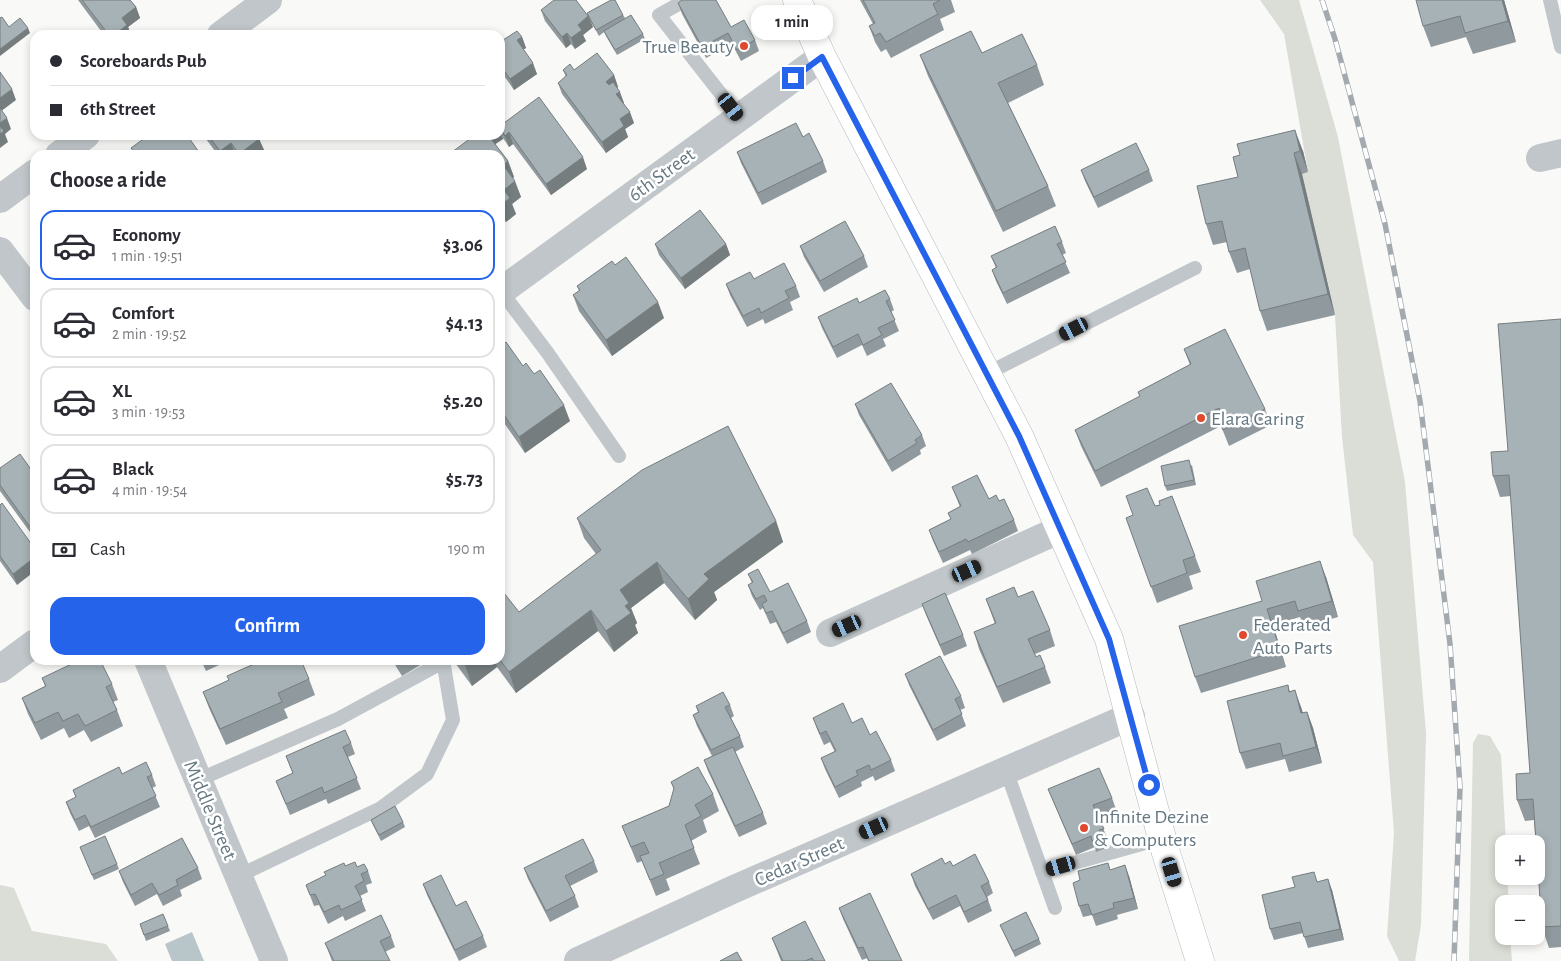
<!DOCTYPE html>
<html lang="en">
<head>
<meta charset="utf-8">
<style>
	body { margin:0; font-family:"Alegreya Sans",sans-serif; background:#f7f7f7; color:#2b2b33; height:100vh; display:flex; flex-direction:column; font-size:19px; white-space:nowrap }
	* { box-sizing:border-box; margin:0 }
	p { font-size:16px; color:#7c7c81 }
	.icon { flex:none; width:28px; height:28px; fill:none; stroke:currentColor; stroke-width:2; stroke-linecap:round; stroke-linejoin:round }
	.map { position:relative; flex:1; overflow:hidden }
	.details { position:absolute; left:30px; top:150px; width:475px; height:515px; display:flex; flex-direction:column; background:#fff; border-radius:15px; box-shadow:0 2px 8px #0003 }
	.details>* { flex:none }
	.top-card { position:absolute; left:30px; top:30px; width:475px; height:110px; border-radius:15px; box-shadow:0 2px 8px #0003; display:grid; align-content:center; height:110px; padding:0 20px; background:#fff }
	.tools { position:absolute; left:1495px; top:835px; display:grid; gap:10px }
	.tools a { display:grid; place-items:center; width:50px; height:50px; border-radius:10px; background:#fff; box-shadow:0 2px 8px #0003; font-size:25px }
	.end { position:absolute; width:22px; height:22px; margin:-11px; border:6px solid #2563eb; background:#fff; box-shadow:0 0 0 2px #fff }
	.from { border-radius:50% }
	.bubble { position:absolute; height:35px; border-radius:15px; background:#fff; box-shadow:0 2px 8px #0003; font-size:16px; font-weight:700; line-height:35px; text-align:center }
	.car { position:absolute; width:15px; height:30px; margin:-15px -8px; border-radius:6px; box-shadow:0 0 4px 1px #0007; background:linear-gradient(#222 24%,#8ab4d8 0 40%,#222 0 76%,#8ab4d8 0 86%,#222 0) }
	.top-card b { display:flex; align-items:center; gap:18px; height:48px; font-size:19px }
	.top-card b+b { border-top:1px solid #e1e1e2 }
	.top-card i { width:12px; height:12px; background:#2b2b33 }
	ul { padding:0; list-style:none }
	li { display:flex; align-items:center; gap:15px; height:70px; margin:0 10px 8px; padding:0 10px; border:2px solid #e1e1e2; border-radius:15px }
	li div { flex:1 }
	li b { display:block; font-size:19px }
	li em { font-style:normal; font-weight:700 }
	li.active { border-color:#2563eb }
	li>.icon { width:45px; height:45px; stroke-width:1.5 }
	h2 { padding:0 20px; font-size:22px; line-height:60px }
	.pay { display:flex; align-items:center; gap:12px; height:55px; padding:0 20px; font-size:19px }
	.pay p { margin-inline-start:auto }
	.action { display:flex; gap:10px; margin-top:auto; padding:10px 20px }
	.action a { flex:1; height:58px; border-radius:15px; background:#2563eb; color:#fff; font-size:20px; font-weight:700; line-height:58px; text-align:center }
	.map>svg:first-child { display:block }
	.green { fill:#daded6 }
	.water { fill:#b8c6c9 }
	.lines { fill:none; stroke-linecap:round; stroke-linejoin:round }
	.secondary-casing { stroke:#b3babe; stroke-width:29 }
	.service { stroke:#c0c6c9; stroke-width:14 }
	.minor { stroke:#c0c6c9; stroke-width:28 }
	.tertiary { stroke:#c0c6c9; stroke-width:28 }
	.secondary { stroke:#fff; stroke-width:28 }
	.rail-casing { stroke:#a2aaaf; stroke-width:5.5 }
	.rail { stroke:#fff; stroke-width:4; stroke-dasharray:11; stroke-linecap:butt }
	.wall { fill:#90999d }
	.shaded-wall { fill:#757d7f }
	.building { fill:#a7b2b6; stroke:#757d7f }
	.route { stroke:#2563eb; stroke-width:6 }
	.poi-dot { fill:#e1492f; stroke:#fff; stroke-width:2 }
	.labels { text-anchor:middle; stroke-width:5; stroke-linejoin:round; paint-order:stroke }
	.poi-label { font-size:20px; fill:#657882; stroke:#fff; text-anchor:start }
	.street-label { font-size:20px; fill:#657882; stroke:#fff }
</style>
</head>
<body>
<div class="map">
<svg width="1561" height="961" viewBox="0 0 1561 961">
	<rect width="100%" height="100%" fill="#f9f9f7"/>
	<path class="green" d="M1260,0H1299L1338,137L1405,482L1426,733L1421,925L1415,961H1399L1387,936L1394,833L1373,562L1353,535L1342,437L1335,315L1302,174L1308,172L1284,34Z
		M1478,734L1490,736L1501,755L1506,844H1504V876H1507L1509,904H1504V936H1510L1512,961H1469L1473,743Z
		M0,885L14,888L32,931L106,944L118,961H0Z"/>
	<path class="water" d="M192,932L204,961H172L165,944Z"/>
	<g class="lines">
		<g class="secondary-casing">
			<path id="secondary" d="M797,0L822,57L1019,436L1109,639L1166,853L1200,961"/>
		</g>
		<path class="service" d="M686,0L659,15L739,117
			M1550,0L1561,47
			M501,291L547,352L619,456
			M988,373L1195,268
			M1006,770L1055,908
			M198,780L338,719L443,662
			M1042,872L1163,838
			M238,876L381,808L427,774L453,720L443,660"/>
		<path class="minor" d="M221,35L268,0
			M59,155L86,135
			M1540,158L1561,153
			M0,199L35,173
			M0,251L35,297
			M830,633L1061,529
			M148,660L274,961"/>
		<path class="tertiary" d="M500,292L822,57
			M0,669L35,643
			M578,961L732,890L1131,716"/>
		<use href="#secondary" class="secondary"/>
		<g class="rail-casing">
			<path id="rail" d="M1322,0L1335,39L1385,224L1420,401L1450,644L1460,787L1454,961"/>
		</g>
		<use href="#rail" class="rail"/>
	</g>
	<path class="wall" d="M78,0H130L136,7L140,18L128,27L131,35H104Z
		M860,0H951L955,12L940,19L944,30L891,58L886,49L881,52L875,42L869,26L873,24Z
		M1504,0L1516,42L1473,54L1466,37L1431,47L1423,26Z
		M678,3L731,27L755,40L759,51L741,61L732,44L706,58L682,14Z
		M541,10L588,16L623,15L625,18L643,34L645,39L617,55L606,36L604,32L599,36L590,20L593,27L583,35L586,41L575,49L571,44L566,48L545,21Z
		M522,37L526,48L523,49L537,74L514,90L500,70V42Z
		M982,53L1037,65L1044,85L1008,103L1048,186L1056,206L1003,232L928,76L920,55Z
		M563,70H574L614,75L618,87L617,88L624,103H623L634,123L625,129L628,137L606,153L562,94L558,83L566,77Z
		M500,126L587,169L551,195L513,144L509,147L503,138L500,130Z
		M500,131L503,139L495,144L508,161L514,177L513,178L521,197L512,204L516,214L506,222L500,214V155L475,135H500Z
		M203,135H257L259,139L264,150L257,155H235V154L233,155H218Z
		M803,137L823,161L827,172L762,205L741,163L737,152Z
		M1303,151L1308,172L1302,174L1335,315L1267,331L1260,311L1250,269L1237,273L1229,252L1227,242L1213,245L1206,224L1238,177L1233,157Z
		M1081,170H1149L1153,181L1098,208L1085,181Z
		M1062,242L1066,253L1062,255L1070,273L1007,304L996,281L992,270L996,268L991,256Z
		M655,244H726L730,255L685,289L659,255Z
		M800,246L864,256L868,267L824,292L804,257Z
		M615,265L664,318L612,356L579,311L573,295L579,291L577,286Z
		M754,279L796,286L800,297L790,302L793,310L765,324L763,319L747,327L730,295L726,284Z
		M890,299L894,310L891,312L899,331L883,339L886,346L867,356L862,345L837,358L822,328L818,317L859,303Z
		M1561,319V947L1549,948L1542,927L1534,820L1525,821L1517,800L1530,773L1511,496L1500,497L1493,476L1508,451Z
		M500,347L523,366L570,421L525,453L500,417Z
		M1184,349L1265,409L1271,425L1229,446L1221,426L1101,487L1081,446L1075,430L1140,397L1138,392L1190,365Z
		M855,404L922,435L926,446L920,450L921,454L892,472L859,415Z
		M1192,465L1196,485L1167,491L1165,486Z
		M0,468L35,475V539L0,491Z
		M952,487L999,501L1014,520L1018,531L972,554L970,550L943,563L933,541L929,530L951,519L948,513L960,507Z
		M1172,496L1201,572L1189,576L1193,589L1157,603L1126,518L1160,505Z
		M0,505L17,585L0,561Z
		M577,518L776,521L783,542L714,592L717,600L695,620L664,583L631,608L637,623L635,625L638,633L614,652L598,631L516,693L497,667L472,686L453,660H500L519,612L596,554L584,538Z
		M748,574L807,621L811,632L787,644L776,622L770,624L763,608L760,610L752,596L748,585L752,583Z
		M1326,577L1338,617L1304,627L1300,617L1273,625L1286,667L1201,693L1195,677L1262,601Z
		M1018,597L1050,630L1055,646L1035,654L1036,657L1045,667L1051,683L1003,703L979,649L974,632L995,624L986,599Z
		M922,604L963,635L967,646L944,656L926,615Z
		M201,660H230L206,671Z
		M392,660H426L427,661L402,676Z
		M270,662L309,679L315,695L284,709L288,718L226,745L209,708L203,692Z
		M905,674L961,696L965,708L960,710L966,726L937,741L909,685Z
		M42,678L112,684L118,700L113,702L117,710L123,726L91,742L84,730L69,738L64,728L41,740L28,714L22,698L45,686Z
		M1288,685L1290,692L1301,707L1303,713L1307,712L1313,728L1322,763L1289,772L1285,759L1246,769L1240,753Z
		M730,705L734,716L731,718L740,736L744,747L735,752L763,813L767,824L739,837L708,771L704,760L712,756L697,726L693,715L698,712L696,706Z
		M813,718L852,723L870,735L891,760L895,771L875,781L873,776L861,782L862,786L839,798L825,769L821,758L835,752L830,742L824,745L817,729Z
		M351,743L355,754L348,757L361,789L328,804L326,799L290,815L276,781L293,774L286,756Z
		M122,774L152,775L156,786L152,788L160,807L95,838L89,826L79,831L70,813L66,802L76,798L73,790Z
		M671,782L713,794L719,811L703,820L707,832L691,841L700,864L666,879L670,890L656,896L642,861L637,863L622,826L669,806L674,790Z
		M1048,789L1112,798L1116,809L1098,816L1108,840L1103,841L1106,848L1096,852L1095,847L1076,855Z
		M371,820L403,822L405,827L381,841L373,825Z
		M80,847L117,864L119,869L94,880Z
		M594,861L598,872L570,886L575,896L579,907L550,922L528,879L524,868Z
		M945,864L953,866L989,882L993,893L987,897L992,911L968,923L960,906L933,920L915,886L911,874Z
		M345,866L357,867L368,871L372,883L366,885L368,892L360,896L366,911L345,921L343,916L328,924L319,905L314,906L306,885Z
		M198,868L202,879L180,890L182,896L163,906L157,894L135,906L123,882L119,871Z
		M1110,870L1129,876L1138,909L1117,915L1118,919L1096,926L1092,915L1083,917L1079,906Z
		M1318,881L1332,890L1344,940L1308,948L1303,933L1274,940L1270,929Z
		M423,884L456,906L483,936L487,947L459,961L427,895Z
		M839,908L902,961H868L867,958L862,960L843,919Z
		M140,924L168,926L170,931L146,941Z
		M1000,925L1039,939L1041,944L1015,957Z
		M391,936L395,947L385,952L390,961H332L325,943Z
		M772,938L825,961H781Z"/>
	<path class="shaded-wall" d="M1502,0H1504L1516,42L1508,21Z
		M136,7L140,18L128,27L131,35H114L122,18Z
		M588,16L593,27L583,35L586,41L575,49L571,38L578,25Z
		M28,28L30,33L0,56V49Z
		M567,33L571,44L566,48L562,37Z
		M522,37L526,48L521,51L517,40Z
		M533,63L537,74L514,90L510,79Z
		M614,75L618,87L611,93L606,82Z
		M12,89L16,100L0,112V98Z
		M620,92L624,103L620,105L616,94Z
		M500,95L504,106L500,109Z
		M630,112L634,123L625,129L628,137L606,153L602,142L620,119Z
		M7,118L11,129L5,134L8,142L0,148V123Z
		M1295,130L1303,151L1308,172L1300,151Z
		M500,131L503,139L491,147L487,135H500Z
		M509,132L513,144L509,147L505,136Z
		M259,139L264,150L257,155H239V154Z
		M231,143L235,154L233,155H221L220,151Z
		M1294,153L1302,174L1335,315L1328,294Z
		M583,157L587,169L551,195L546,184Z
		M508,161L514,177L509,181L503,165Z
		M515,181L521,197L512,204L516,214L506,222L500,206L504,190Z
		M726,244L730,255L685,289L681,278Z
		M658,302L664,318L612,356L606,340Z
		M564,405L570,421L525,453L519,437Z
		M776,521L783,542L714,592L717,600L695,620L688,599L704,574Z
		M35,557V571L17,585L13,574Z
		M1320,561L1326,577L1338,617L1332,601Z
		M657,562L664,583L631,608L637,623L635,625L638,633L614,652L606,631L620,590Z
		M1267,609L1273,625L1286,667L1280,650Z
		M591,610L598,631L516,693L509,672Z
		M472,660H495L497,667L472,686L465,665Z
		M1295,690L1301,707L1307,730L1301,713Z
		M1307,712L1313,728L1322,763L1316,747Z
		M1125,865L1129,876L1138,909L1134,898Z
		M1328,879L1332,890L1344,940L1340,929Z"/>
	<path class="building" d="M82,0H130L136,7L122,18L127,25L114,35H109Z
		M554,0H576L588,16L578,25L582,30L571,38L567,33L562,37L541,10Z
		M611,0H615L623,15L596,30L587,13Z
		M682,0H716L731,27L744,20L755,40L737,50L728,33L702,47L678,3Z
		M863,0H940L933,4L938,14L886,42L880,33L875,36L869,26L875,23Z
		M1416,0H1502L1508,21L1465,33L1460,16L1423,26Z
		M631,15L643,34L615,50L604,31Z
		M2,17L9,27L20,18L28,28L0,49V18Z
		M517,31L522,37L517,40L533,63L510,79L500,65V42Z
		M971,31L982,53L1022,34L1037,65L998,83L1048,186L996,211L920,55Z
		M597,53L614,75L606,82L609,85L613,82L620,92L616,94L630,112L620,119L624,126L602,142L558,83L567,75L563,70L570,64L574,70Z
		M0,72L12,89L0,98Z
		M539,97L583,157L546,184L509,132L505,136L500,128V126Z
		M0,108L7,118L0,123Z
		M796,123L803,137L809,133L823,161L758,193L737,152Z
		M0,126L4,131L0,134Z
		M1295,130L1300,151L1294,153L1328,294L1260,311L1245,248L1229,252L1222,221L1206,224L1197,186L1238,177L1233,157L1240,155L1237,144Z
		M149,135H187L201,155H136L131,148Z
		M208,135H257L259,139L239,154L231,143L220,151Z
		M475,135H488L508,161L503,165L515,181L504,190L510,198L500,206V155H448Z
		M1136,143L1149,170L1094,197L1081,170Z
		M700,210L726,244L681,278L655,244Z
		M845,221L864,256L820,281L800,246Z
		M1055,226L1062,242L1057,244L1066,262L1003,293L992,270L997,267L991,256Z
		M626,257L658,302L606,340L573,295L580,290L577,286L612,261L615,265Z
		M784,263L796,286L785,291L789,298L761,313L759,308L743,316L726,284L750,272L754,279Z
		M885,290L890,299L886,301L895,320L878,328L882,335L863,345L858,334L833,347L818,317L857,298L859,303Z
		M1561,319V926L1542,927L1533,799L1517,800L1516,774L1530,773L1509,475L1493,476L1491,452L1508,451L1498,324Z
		M1225,329L1265,409L1223,430L1218,419L1223,417L1219,408L1095,471L1075,430L1140,396L1138,392L1191,364L1184,349Z
		M506,342L523,366L526,363L534,374L540,370L564,405L519,437L500,409V347Z
		M891,383L922,435L915,440L917,443L888,461L855,404Z
		M728,426L776,521L704,574L709,579L688,599L657,562L620,590L629,603L625,606L631,613L606,631L591,610L509,672L500,660V588L519,612L601,550L577,518L642,470Z
		M20,454L35,475V534L0,485V468Z
		M1189,460L1194,480L1165,486L1161,466Z
		M977,475L989,499L996,495L999,501L1004,499L1014,520L968,542L966,539L939,552L929,530L951,519L948,513L961,506L952,487Z
		M1147,488L1155,506L1160,505L1159,501L1172,496L1195,556L1183,560L1187,573L1151,587L1126,518L1133,515L1126,496Z
		M2,503L35,549V557L13,574L0,556V505Z
		M1320,561L1332,601L1298,611L1295,601L1267,609L1280,650L1195,677L1179,626L1262,601L1256,581Z
		M758,569L770,592L788,583L807,621L783,633L772,611L766,613L762,604L767,601L764,595L756,599L748,585L753,582L748,574Z
		M1014,587L1018,597L1033,591L1050,630L1028,639L1036,657L1040,655L1045,667L997,687L974,632L996,623L986,599Z
		M945,593L963,635L940,645L922,604Z
		M940,656L961,696L955,699L962,714L933,730L905,674Z
		M80,660H100L112,684L106,687L117,710L85,726L78,714L63,721L58,712L35,723L22,698L46,686L42,678Z
		M263,660H270V662L274,660H301L309,679L278,693L282,702L220,729L203,692L229,680L227,676Z
		M395,660H406L398,665Z
		M461,660H472L465,665Z
		M1288,685L1289,692L1295,690L1301,713L1307,712L1316,747L1283,756L1280,743L1240,753L1227,701Z
		M723,692L730,705L725,707L740,736L711,750L693,715L699,712L696,706Z
		M843,703L852,723L862,718L870,735L876,731L891,760L871,770L869,765L856,771L858,775L835,787L821,758L836,751L826,731L820,734L813,718Z
		M345,730L351,743L343,747L357,778L324,793L322,787L286,804L276,781L293,773L286,756Z
		M733,747L763,813L735,826L704,760Z
		M146,762L152,775L147,777L156,796L91,827L85,815L75,820L66,802L76,797L73,790L119,767L122,774Z
		M698,767L713,794L695,805L701,816L685,825L694,848L659,863L664,874L650,880L640,856L649,853L644,842L631,847L622,826L669,806L674,788L671,782Z
		M1099,768L1112,798L1093,805L1104,829L1099,830L1102,837L1092,841L1091,836L1072,844L1048,789Z
		M395,806L403,822L379,835L371,820Z
		M105,836L117,864L92,875L80,847Z
		M182,838L198,868L176,880L178,885L159,895L152,883L131,895L119,871Z
		M583,839L594,861L565,876L575,896L546,911L524,868Z
		M975,854L989,882L981,886L988,900L964,912L956,895L928,909L911,874L942,858L945,864L950,861L953,866Z
		M355,862L357,867L364,864L368,871L361,874L364,881L355,886L362,900L341,910L339,905L324,912L315,894L310,895L306,885L326,875L324,872L344,863L345,866Z
		M1108,863L1110,870L1125,865L1134,898L1113,903L1114,908L1092,915L1088,904L1079,906L1073,883L1080,880L1078,871Z
		M1314,872L1317,882L1328,879L1340,929L1304,937L1300,922L1270,929L1262,895L1295,887L1292,877Z
		M441,875L456,906L466,901L483,936L455,950L423,884Z
		M870,893L902,961H869L863,947L858,948L839,908Z
		M1026,912L1039,939L1013,951L1000,925Z
		M163,914L168,926L144,935L140,924Z
		M381,915L391,936L380,941L390,961H334L325,943Z
		M805,921L825,961H814L812,958L805,961H783L772,938Z
		M737,952L742,961H720Z"/>
	<g class="lines">
		<path class="route" d="M793,78L822,57L1019,436L1109,639L1149,785"/>
	</g>
	<g class="poi-dot">
		<circle cx="744" cy="46" r="5"/>
		<circle cx="1201" cy="418" r="5"/>
		<circle cx="1243" cy="635" r="5"/>
		<circle cx="1084" cy="828" r="5"/>
	</g>
	<g class="labels">
		<g class="poi-label">
			<text x="734" y="53" text-anchor="end">True Beauty</text>
			<text x="1211" y="425">Elara Caring</text>
			<text x="1253" y="631">Federated<tspan x="1253" dy="23">Auto Parts</tspan></text>
			<text x="1094" y="823">Infinite Dezine<tspan x="1094" dy="23">&amp; Computers</tspan></text>
		</g>
		<g class="street-label">
			<text transform="translate(661 174) rotate(-36)" y="7">6th Street</text>
			<text transform="translate(211 810) rotate(67)" y="7">Middle Street</text>
			<text transform="translate(799 861) rotate(-24)" y="7">Cedar Street</text>
		</g>
	</g>
</svg>
<div class="tools">
<a>+</a>
<a>−</a>
</div>
<i class="end from" style="left:1149px;top:785px"></i>
<i class="end" style="left:793px;top:78px"></i>
<div class="bubble" style="left:751px;top:5px;width:82px">1 min</div>
<i class="car" style="left:731px;top:107px;rotate:142deg"></i>
<i class="car" style="left:1074px;top:329px;rotate:243deg"></i>
<i class="car" style="left:967px;top:571px;rotate:66deg"></i>
<i class="car" style="left:847px;top:626px;rotate:246deg"></i>
<i class="car" style="left:874px;top:828px;rotate:246deg"></i>
<i class="car" style="left:1061px;top:866px;rotate:254deg"></i>
<i class="car" style="left:1172px;top:872px;rotate:163deg"></i>
<div class="top-card">
<b><i class="from"></i>Scoreboards Pub</b>
<b><i></i>6th Street</b>
</div>
<section class="details">
<h2>Choose a ride</h2>
<ul>
<li class="active"><svg class="icon" aria-label="car" viewBox="0 0 24 24"><path d="M5 17H2v-5l4-1 3-4h7l3 4 3 1v5h-3M9 17h6M6 11h13"/><circle cx="7" cy="17" r="2"/><circle cx="17" cy="17" r="2"/></svg><div><b>Economy</b><p>1 min · 19:51</p></div><em>$3.06</em></li>
<li><svg class="icon" aria-label="car" viewBox="0 0 24 24"><path d="M5 17H2v-5l4-1 3-4h7l3 4 3 1v5h-3M9 17h6M6 11h13"/><circle cx="7" cy="17" r="2"/><circle cx="17" cy="17" r="2"/></svg><div><b>Comfort</b><p>2 min · 19:52</p></div><em>$4.13</em></li>
<li><svg class="icon" aria-label="car" viewBox="0 0 24 24"><path d="M5 17H2v-5l4-1 3-4h7l3 4 3 1v5h-3M9 17h6M6 11h13"/><circle cx="7" cy="17" r="2"/><circle cx="17" cy="17" r="2"/></svg><div><b>XL</b><p>3 min · 19:53</p></div><em>$5.20</em></li>
<li><svg class="icon" aria-label="car" viewBox="0 0 24 24"><path d="M5 17H2v-5l4-1 3-4h7l3 4 3 1v5h-3M9 17h6M6 11h13"/><circle cx="7" cy="17" r="2"/><circle cx="17" cy="17" r="2"/></svg><div><b>Black</b><p>4 min · 19:54</p></div><em>$5.73</em></li>
</ul>
<div class="pay"><svg class="icon" aria-label="cash" viewBox="0 0 24 24"><path d="M3 7h18v10H3z"/><circle cx="12" cy="12" r="2"/></svg>Cash<p>190 m</p></div>
<div class="action"><a>Confirm</a></div>
</section>
</div>
</body>
</html>
